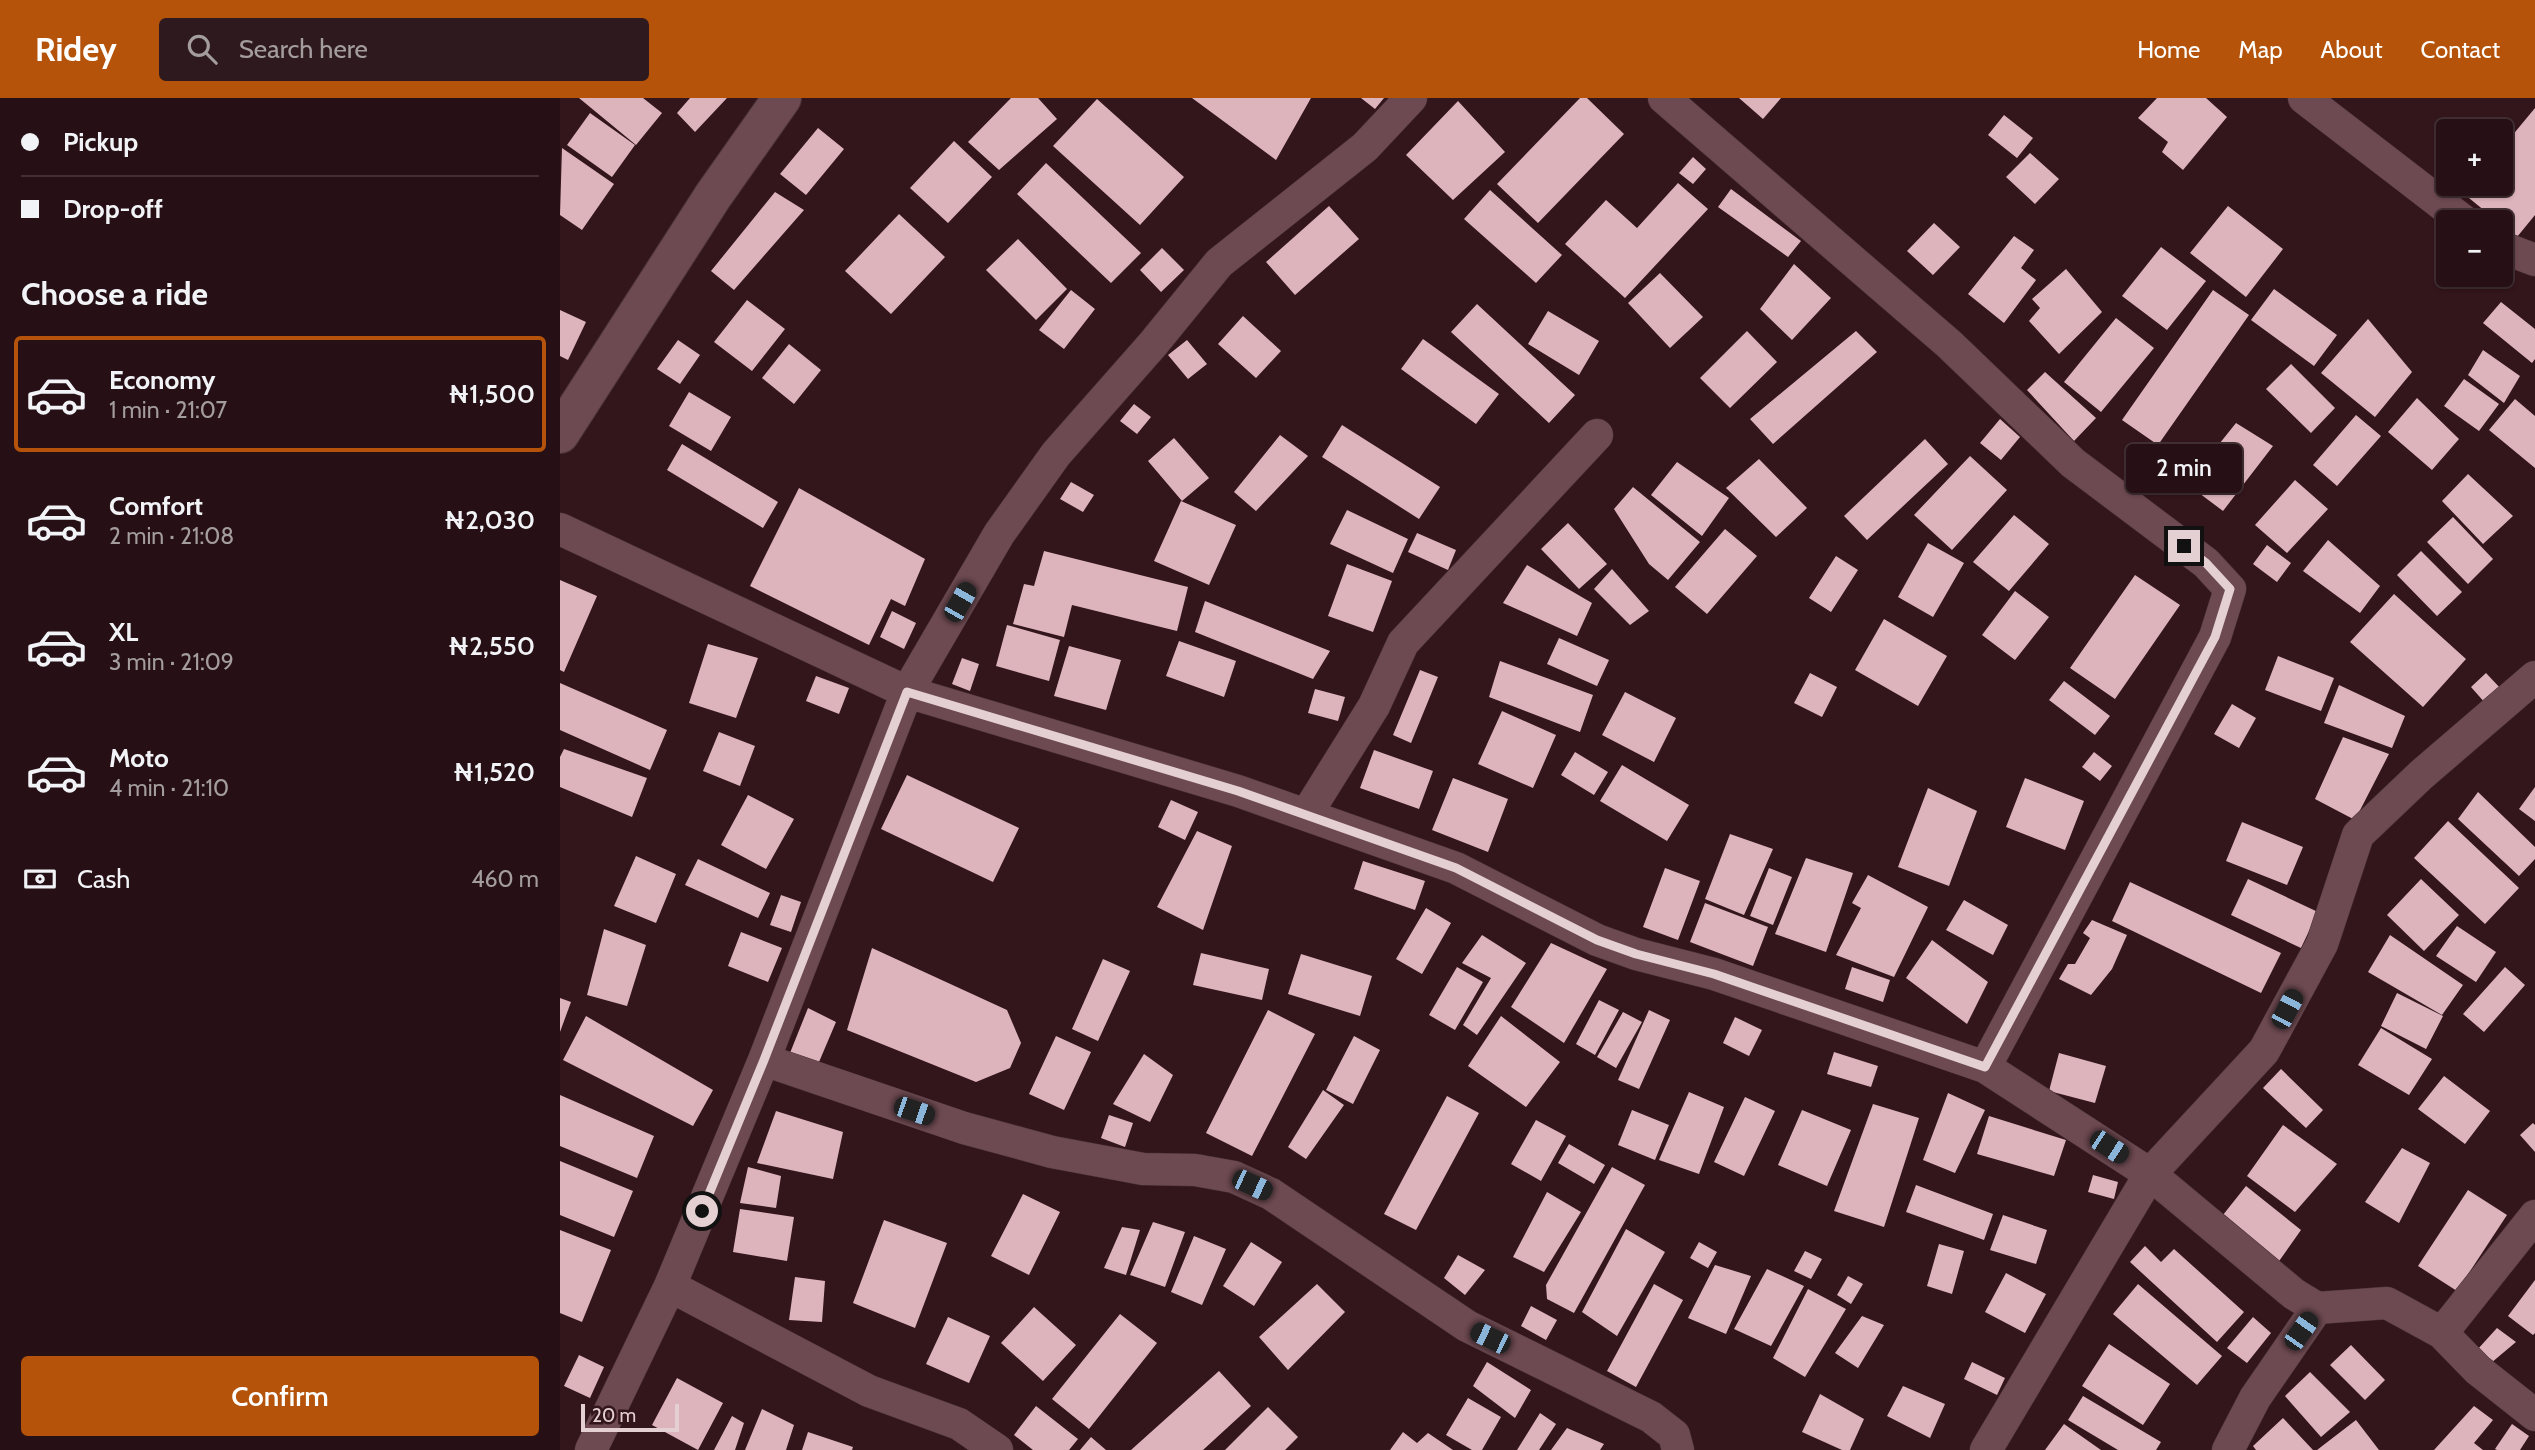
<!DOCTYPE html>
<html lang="en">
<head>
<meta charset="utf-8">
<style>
	body { margin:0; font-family:Cabin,sans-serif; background:#2e191e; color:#f1f3f6; height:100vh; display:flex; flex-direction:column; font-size:26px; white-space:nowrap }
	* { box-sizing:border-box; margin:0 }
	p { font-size:23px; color:#a49da0 }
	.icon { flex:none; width:38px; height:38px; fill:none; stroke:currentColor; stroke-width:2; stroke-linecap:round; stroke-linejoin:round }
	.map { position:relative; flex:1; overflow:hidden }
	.drawer { display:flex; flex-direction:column; background:#261015; width:560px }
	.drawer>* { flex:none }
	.guide { display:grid; align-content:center; height:154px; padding:0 21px; background:#261015 }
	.controls { position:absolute; left:1876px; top:21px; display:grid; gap:14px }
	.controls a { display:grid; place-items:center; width:77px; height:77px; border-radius:7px; background:#261015; box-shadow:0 2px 5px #0004,0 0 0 2px #423034; font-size:35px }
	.scale { position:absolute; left:21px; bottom:18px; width:98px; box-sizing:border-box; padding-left:7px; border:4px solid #e4cfd2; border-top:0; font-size:19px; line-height:24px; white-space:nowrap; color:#e4cfd2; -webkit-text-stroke:5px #33151c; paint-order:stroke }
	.end { position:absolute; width:32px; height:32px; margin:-16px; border:9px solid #e4cfd2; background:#111; box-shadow:0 0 0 4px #111 }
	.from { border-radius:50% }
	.bubble { position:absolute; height:49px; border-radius:7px; background:#261015; box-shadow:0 2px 5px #0004,0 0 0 2px #423034; font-size:23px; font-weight:600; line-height:49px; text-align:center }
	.car { position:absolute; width:21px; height:42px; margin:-21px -10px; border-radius:9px; box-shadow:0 0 5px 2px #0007; background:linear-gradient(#222 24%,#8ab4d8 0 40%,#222 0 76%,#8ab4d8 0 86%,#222 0) }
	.guide b { display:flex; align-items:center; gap:24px; height:66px; font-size:26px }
	.guide b+b { border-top:2px solid #423034 }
	.guide i { width:18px; height:18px; background:#f1f3f6 }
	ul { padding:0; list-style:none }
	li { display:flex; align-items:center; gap:21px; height:116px; margin:0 14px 10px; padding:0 7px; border:4px solid transparent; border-radius:7px }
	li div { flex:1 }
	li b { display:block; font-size:26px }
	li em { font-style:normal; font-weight:600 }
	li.selected { border-color:#b45309 }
	li>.icon { width:63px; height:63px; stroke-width:1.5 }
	h2 { padding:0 21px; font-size:32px; line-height:84px }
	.pay { display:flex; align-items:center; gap:18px; height:77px; padding:0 21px; font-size:26px }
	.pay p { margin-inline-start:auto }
	.button { display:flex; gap:14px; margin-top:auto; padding:14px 21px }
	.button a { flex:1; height:80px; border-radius:7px; background:#b45309; color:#fff; font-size:28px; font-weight:600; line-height:80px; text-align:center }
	header { display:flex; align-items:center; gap:42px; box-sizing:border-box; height:98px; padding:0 35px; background:#b45309; color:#fff }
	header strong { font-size:33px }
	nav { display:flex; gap:38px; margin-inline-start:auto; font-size:24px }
	.search { width:490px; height:63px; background:#2e191e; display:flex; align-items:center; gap:18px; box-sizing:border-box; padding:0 24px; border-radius:7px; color:#a49da0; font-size:26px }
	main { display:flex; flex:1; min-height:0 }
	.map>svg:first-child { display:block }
	.building { fill:#deb4bc }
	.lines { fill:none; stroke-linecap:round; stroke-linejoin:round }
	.street-casing { stroke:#4a3338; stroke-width:33 }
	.secondary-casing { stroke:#4a3338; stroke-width:40 }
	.street { stroke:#6d4951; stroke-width:32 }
	.secondary { stroke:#6d4951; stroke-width:38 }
	.route { stroke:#e4cfd2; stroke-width:9 }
</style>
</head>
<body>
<header>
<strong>Ridey</strong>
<div class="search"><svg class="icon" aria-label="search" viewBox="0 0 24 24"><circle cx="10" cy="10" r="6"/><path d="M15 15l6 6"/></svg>Search here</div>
<nav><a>Home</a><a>Map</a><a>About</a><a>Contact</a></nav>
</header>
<main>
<section class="drawer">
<div class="guide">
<b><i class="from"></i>Pickup</b>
<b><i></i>Drop-off</b>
</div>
<h2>Choose a ride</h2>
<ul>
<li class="selected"><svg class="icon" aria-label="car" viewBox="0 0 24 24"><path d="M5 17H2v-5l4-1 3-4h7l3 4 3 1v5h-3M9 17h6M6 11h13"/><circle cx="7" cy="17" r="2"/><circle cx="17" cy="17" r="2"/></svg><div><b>Economy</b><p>1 min · 21:07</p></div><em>₦1,500</em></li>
<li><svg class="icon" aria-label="car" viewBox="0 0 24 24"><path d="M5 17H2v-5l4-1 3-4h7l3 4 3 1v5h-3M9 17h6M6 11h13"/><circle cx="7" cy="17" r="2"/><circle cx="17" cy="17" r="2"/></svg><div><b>Comfort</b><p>2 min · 21:08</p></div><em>₦2,030</em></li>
<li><svg class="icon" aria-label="car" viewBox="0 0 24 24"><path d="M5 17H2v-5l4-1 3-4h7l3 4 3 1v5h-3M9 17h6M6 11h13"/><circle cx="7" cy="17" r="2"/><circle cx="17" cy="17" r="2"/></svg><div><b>XL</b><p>3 min · 21:09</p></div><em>₦2,550</em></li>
<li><svg class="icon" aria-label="car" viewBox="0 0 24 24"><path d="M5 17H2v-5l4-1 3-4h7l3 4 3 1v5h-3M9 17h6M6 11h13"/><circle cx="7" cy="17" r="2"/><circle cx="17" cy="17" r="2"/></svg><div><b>Moto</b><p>4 min · 21:10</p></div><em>₦1,520</em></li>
</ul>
<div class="pay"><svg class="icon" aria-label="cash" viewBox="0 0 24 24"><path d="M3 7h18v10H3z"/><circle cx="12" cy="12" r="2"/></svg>Cash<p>460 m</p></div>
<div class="button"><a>Confirm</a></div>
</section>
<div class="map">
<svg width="1975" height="1352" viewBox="0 0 1975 1352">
	<rect width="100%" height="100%" fill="#33151c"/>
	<path class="building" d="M19,0H83L102,15L76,47Z
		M130,0H167L135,34L117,15Z
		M451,0H478L497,21L439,72L408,44Z
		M632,0H751L716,62Z
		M801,0H824L815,11Z
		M1020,0H1027L1064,36L978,125L937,86Z
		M1179,0H1221L1203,21Z
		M1597,0H1646L1667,19L1623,72L1602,54L1608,44L1578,20Z
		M537,1L624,79L580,127L493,48Z
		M898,3L945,54L893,102L846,57Z
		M1975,10V117L1957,139L1904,96L1912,86H1941V51Z
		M30,15L75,47L52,79L7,47Z
		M1444,17L1473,40L1457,60L1428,37Z
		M258,30L284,51L246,97L220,76Z
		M394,43L432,79L388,125L350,90Z
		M2,50L54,86L22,132L0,117Z
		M1470,55L1499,81L1475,106L1446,79Z
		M1133,59L1146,71L1133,86L1119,75Z
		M486,65L581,155L551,185L457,96Z
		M1118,85L1148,111L1065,200L1005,146L1046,102L1077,130Z
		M1171,91L1241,143L1228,159L1158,109Z
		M930,92L1002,157L976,185L904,121Z
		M215,94L244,112L174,192L151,173Z
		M769,108L799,141L735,197L706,164Z
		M1668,108L1723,151L1686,199L1630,155Z
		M339,116L385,159L331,216L285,173Z
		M1374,125L1400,149L1373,177L1347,153Z
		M1454,138L1474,152L1461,170L1476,182L1444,225L1408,196Z
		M458,141L507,191L476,222L426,172Z
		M1601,149L1646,183L1607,232L1562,198Z
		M602,150L624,172L601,194L580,172Z
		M1234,166L1271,200L1232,242L1200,211Z
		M1506,171L1542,214L1499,256L1469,223L1480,210L1472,201Z
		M1100,175L1143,219L1110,250L1068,205Z
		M1714,191L1777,237L1754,268L1691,222Z
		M511,192L535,211L504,251L479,232Z
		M1653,192L1689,217L1598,347L1562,322Z
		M187,202L225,231L192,273L154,244Z
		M1941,204L1975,231V261L1972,265L1923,225Z
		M917,206L1015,297L989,325L891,234Z
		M0,212L26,224L8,262L0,258Z
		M988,213L1039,243L1019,277L968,246Z
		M683,218L721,253L696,280L658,246Z
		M1556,220L1594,250L1541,314L1504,284Z
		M1808,221L1852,274L1815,319L1761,275Z
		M1187,233L1217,264L1170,310L1140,280Z
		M1296,233L1317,254L1213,346L1190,321Z
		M863,241L939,296L916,326L841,271Z
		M118,242L140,257L120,286L97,271Z
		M627,242L647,266L628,281L608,257Z
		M229,246L261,272L234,306L202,280Z
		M1923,252L1960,278L1944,305L1908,277Z
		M1731,266L1775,310L1751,335L1706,291Z
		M1485,274L1536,320L1514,343L1467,292Z
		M1904,281L1939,306L1919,333L1884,308Z
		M129,294L171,319L151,353L109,328Z
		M1857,300L1899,341L1872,372L1828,334Z
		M1955,301L1975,318V370L1929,332Z
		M574,306L591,319L577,336L560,323Z
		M1796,317L1821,338L1777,388L1753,367Z
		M1440,321L1460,339L1441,362L1420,345Z
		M1676,325L1713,348L1663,413L1627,386Z
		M782,327L880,389L859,421L762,359Z
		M720,337L748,358L696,413L674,394Z
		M614,340L649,380L622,403L588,363Z
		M1365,341L1388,366L1307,442L1284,418Z
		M122,346L218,404L203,430L107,372Z
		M1410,358L1447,392L1392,452L1354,417Z
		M1199,361L1247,410L1216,439L1166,390Z
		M1117,364L1169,400L1142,438L1091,397Z
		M1908,376L1953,418L1923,446L1882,403Z
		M1735,382L1768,411L1727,455L1695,427Z
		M511,384L534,397L523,414L500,401Z
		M1073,389L1140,444L1108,482L1089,466L1054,411Z
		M239,390L365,461L345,508L331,501L309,547L190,488Z
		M621,403L676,427L649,487L594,463Z
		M787,412L848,441L833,475L770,446Z
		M1454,417L1489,446L1449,493L1413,464Z
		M1893,419L1933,461L1908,486L1867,444Z
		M1008,425L1047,466L1019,491L981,451Z
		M1165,431L1197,458L1147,516L1115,489Z
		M857,435L896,452L888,472L848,454Z
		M1768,442L1820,488L1800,515L1743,473Z
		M1368,445L1404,465L1373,519L1338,499Z
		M1707,447L1731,465L1717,484L1693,466Z
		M484,453L628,489L617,533L512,507L504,539L453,526L464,486L474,488Z
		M1861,453L1902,494L1877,518L1837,477Z
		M1276,458L1298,472L1271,514L1249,500Z
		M787,466L832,483L813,534L768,518Z
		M967,467L1032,505L1017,538L943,505Z
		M1052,471L1089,513L1070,527L1034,491Z
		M1575,477L1620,507L1555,601L1510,570Z
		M0,482L37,498L4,574L0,572Z
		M1455,493L1489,519L1455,562L1422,537Z
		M1834,496L1906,561L1863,609L1790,544Z
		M645,503L770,553L753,581L635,534Z
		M332,513L356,525L344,551L320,539Z
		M1324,521L1387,558L1358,608L1295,572Z
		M447,527L500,542L489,583L436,568Z
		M999,540L1049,562L1037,588L987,566Z
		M619,543L676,563L664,599L606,578Z
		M148,546L198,560L176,620L129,605Z
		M509,548L561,562L546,612L494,598Z
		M1718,558L1774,580L1761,613L1705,592Z
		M402,560L419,566L410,593L392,586Z
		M940,563L1033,597L1020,634L929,599Z
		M860,572L878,579L851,645L833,637Z
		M1250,575L1277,589L1262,619L1234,605Z
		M1926,575L1942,592L1926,606L1911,589Z
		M256,578L289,590L279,616L246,603Z
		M1504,583L1550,618L1535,637L1489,602Z
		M0,585L107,632L90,672L0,632Z
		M1779,587L1845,618L1832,650L1764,625Z
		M755,591L785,599L778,623L748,615Z
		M1065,594L1116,620L1094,664L1042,637Z
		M1672,606L1696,620L1679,650L1654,636Z
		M942,613L996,637L973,690L918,666Z
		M159,634L195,648L180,688L143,673Z
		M1783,639L1829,656L1795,722L1755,701Z
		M4,651L87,680L72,719L0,689V659Z
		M814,652L873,673L859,711L800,690Z
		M1015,654L1048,674L1034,697L1001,677Z
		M1534,654L1552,668L1540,683L1522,669Z
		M1062,667L1129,707L1107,743L1040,703Z
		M347,677L459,730L433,784L321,731Z
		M893,680L948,701L928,754L872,732Z
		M1465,680L1524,703L1505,752L1446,729Z
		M1975,689V723L1959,711Z
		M1368,690L1417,713L1389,788L1338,769Z
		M1918,694L1975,749V761L1959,778L1898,721Z
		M188,697L234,721L206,771L161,747Z
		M611,702L638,714L625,742L598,729Z
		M1888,723L1959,790L1925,826L1854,760Z
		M1682,724L1743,749L1727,787L1666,763Z
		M637,733L672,748L643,832L597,809Z
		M1170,736L1213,751L1184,817L1145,801Z
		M76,758L116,776L96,825L54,808Z
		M1246,760L1293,775L1266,854L1215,836Z
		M138,761L210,795L198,820L125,787Z
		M803,763L865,783L855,812L794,791Z
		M1105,770L1140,783L1118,842L1083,829Z
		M1209,770L1232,779L1213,827L1190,818Z
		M1308,777L1368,809L1334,879L1276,857L1301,810L1292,805Z
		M1688,781L1758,814L1741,850L1671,817Z
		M1861,781L1899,817L1864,853L1827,817Z
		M1570,784L1721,855L1701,895L1552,823Z
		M221,797L241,804L231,834L210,827Z
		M1404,802L1448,827L1433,857L1386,832Z
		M1145,805L1208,829L1193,868L1130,844Z
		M866,810L891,825L862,876L836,861Z
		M1532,822L1567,837L1552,871L1531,897L1499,881L1508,866H1515L1530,840L1523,835Z
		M1897,828L1936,854L1916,884L1876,858Z
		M44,831L86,847L67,908L27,897Z
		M181,834L222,850L208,884L168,868Z
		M922,837L966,865L917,937L903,927L931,880L902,865Z
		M1830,837L1903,887L1882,917L1808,874Z
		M1372,842L1428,884L1407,926L1346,880Z
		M991,845L1047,871L1004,945L951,909Z
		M312,850L447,912L461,945L450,970L416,984L287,932Z
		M641,855L709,871L702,902L633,887Z
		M741,856L812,878L800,918L728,896Z
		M543,861L570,873L538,943L512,931Z
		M897,869L923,884L895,932L869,917Z
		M1292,869L1330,882L1323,904L1285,891Z
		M1945,869L1965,887L1924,934L1903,916Z
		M1837,895L1883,918L1866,951L1821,928Z
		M0,900L11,904L0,934Z
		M1039,902L1059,912L1035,957L1016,946Z
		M248,910L276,924L259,964L230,955Z
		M708,912L755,936L692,1058L646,1035Z
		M1089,912L1110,922L1079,991L1058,982Z
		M1063,914L1082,924L1056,970L1037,959Z
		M26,918L153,992L133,1028L3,962Z
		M941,918L1000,964L966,1009L908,968Z
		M1175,919L1202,932L1189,958L1163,945Z
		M1821,930L1872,961L1849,997L1798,967Z
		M496,938L531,954L504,1012L469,996Z
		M794,938L820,952L793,1006L766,992Z
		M1274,954L1318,968L1311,989L1267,976Z
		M1499,955L1546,968L1535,1005L1489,993Z
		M584,956L613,977L590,1024L553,1006Z
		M1721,971L1763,1012L1746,1030L1703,990Z
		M1884,978L1930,1013L1905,1046L1858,1011Z
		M763,992L784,1007L746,1061L728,1049Z
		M1129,994L1164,1009L1139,1076L1099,1062Z
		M1388,995L1425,1012L1395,1075L1363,1062Z
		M0,997L94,1038L77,1080L0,1048Z
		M887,998L919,1015L856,1132L824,1116Z
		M1185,999L1215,1013L1184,1078L1154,1064Z
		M1313,1006L1359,1020L1324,1129L1274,1113Z
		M1072,1012L1109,1027L1095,1062L1058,1047Z
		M1242,1012L1291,1032L1267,1088L1218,1067Z
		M216,1013L283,1034L273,1081L197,1065Z
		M549,1017L573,1025L565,1049L541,1040Z
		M1429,1018L1506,1042L1494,1078L1417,1056Z
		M976,1022L1006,1038L981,1083L951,1066Z
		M1973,1025L1975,1027V1054L1960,1037Z
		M1723,1027L1777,1066L1735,1114L1687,1078Z
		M1009,1046L1045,1067L1034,1086L998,1065Z
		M1842,1050L1870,1065L1839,1125L1805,1104Z
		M0,1063L73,1093L54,1139L0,1117Z
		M188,1069L221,1078L216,1110L180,1105Z
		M1052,1069L1085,1087L1014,1215L987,1201L986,1187Z
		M1533,1077L1558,1084L1554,1101L1528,1094Z
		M1356,1087L1433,1116L1424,1142L1346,1114Z
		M1686,1088L1741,1132L1717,1166L1659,1122Z
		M1908,1092L1947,1117L1897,1193L1858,1168Z
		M987,1094L1021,1114L984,1174L953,1159Z
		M463,1096L500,1114L469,1177L431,1158Z
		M180,1111L234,1119L227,1163L173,1154Z
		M1443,1117L1487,1132L1476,1166L1430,1152Z
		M324,1122L387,1145L355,1230L293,1205Z
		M593,1124L625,1134L605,1189L570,1177Z
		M562,1129L580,1132L566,1177L544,1170Z
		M1066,1131L1105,1154L1057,1238L1022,1214Z
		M0,1132L51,1152L22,1224L0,1215Z
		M634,1138L666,1151L642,1207L611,1194Z
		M691,1144L722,1164L694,1208L663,1188Z
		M1139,1144L1157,1154L1148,1170L1130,1160Z
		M1379,1146L1404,1153L1392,1196L1367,1188Z
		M1585,1148L1601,1164L1614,1151L1684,1214L1657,1244L1570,1164Z
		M1245,1153L1262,1161L1251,1181L1234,1173Z
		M898,1157L925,1172L905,1197L884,1180Z
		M1155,1167L1191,1178L1166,1236L1128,1220Z
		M1207,1171L1244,1188L1211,1248L1174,1231Z
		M1446,1175L1486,1196L1465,1235L1425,1214Z
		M1288,1178L1303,1186L1291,1206L1277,1197Z
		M235,1179L265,1183L262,1224L229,1222Z
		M1975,1182V1235L1973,1237L1948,1218Z
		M757,1186L785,1214L728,1272L699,1239Z
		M1094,1186L1123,1202L1076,1289L1047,1273Z
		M1578,1186L1662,1258L1637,1287L1553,1216Z
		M1248,1191L1286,1211L1245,1279L1213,1260Z
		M971,1208L997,1222L986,1242L961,1228Z
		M474,1209L516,1247L483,1283L441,1245Z
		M560,1216L597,1245L529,1331L492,1301Z
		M1302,1218L1324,1227L1298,1270L1275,1255Z
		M388,1219L430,1238L409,1285L366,1266Z
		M1693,1219L1711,1235L1687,1265L1667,1250Z
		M1937,1230L1956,1244L1931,1265L1917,1252Z
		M1549,1246L1610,1286L1583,1327L1522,1288Z
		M1791,1247L1825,1282L1805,1302L1770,1267Z
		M19,1257L44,1269L30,1300L4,1288Z
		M927,1264L971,1292L955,1320L913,1288Z
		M1412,1264L1445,1280L1437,1297L1404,1281Z
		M659,1273L691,1308L643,1352H571Z
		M1750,1274L1790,1314L1761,1339L1725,1298Z
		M117,1280L163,1305L138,1352L92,1327Z
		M1343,1288L1385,1306L1370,1340L1327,1318Z
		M1260,1296L1304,1321L1290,1352H1282L1242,1334Z
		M1523,1298L1601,1344L1596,1352H1558L1508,1322Z
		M908,1300L941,1319L922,1352H912L886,1337Z
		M476,1308L518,1341L509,1352H473L454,1337Z
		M1914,1308L1933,1322L1914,1345L1923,1352H1874Z
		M708,1309L738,1339L725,1352H665Z
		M202,1311L234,1327L226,1352H185Z
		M980,1315L996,1326L979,1352H957Z
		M172,1318L184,1325L175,1352H154Z
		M1723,1320L1753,1352H1696L1693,1348Z
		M1796,1322L1819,1352H1757Z
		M1504,1326L1541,1352H1485Z
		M1952,1326L1969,1338L1960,1352H1937L1935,1351Z
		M1007,1330L1044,1346L1040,1352H991Z
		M248,1334L293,1349L292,1352H242Z
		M843,1334L857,1345L868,1335L893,1352H830Z
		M531,1339L546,1352H520Z"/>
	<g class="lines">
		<g class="street-casing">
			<path id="street" d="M1104,0L1389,246L1513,365L1646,465L1670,491L1655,539L1425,969
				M1744,0L1905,124
				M1941,149L1975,162
				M0,431L347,594L678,693L896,770L1037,842L1076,856L1154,876L1425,969L1590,1076L1734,1196L1757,1210L1827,1205L1882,1235L1918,1272L1975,1317
				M746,717L814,608L843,545L1037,337
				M204,962L404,1030L492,1054L583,1071L635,1072L674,1079L711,1096L907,1228L1091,1319L1114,1337L1118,1352
				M110,1188L309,1293L399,1326L437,1352
				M1882,1235L1975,1118
				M31,1352L110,1188L204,962L347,594L439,436L496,356L593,246L659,165L805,49L851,0
				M1426,1352L1590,1076L1704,953L1762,846L1798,737L1861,677L1975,579
				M1668,1352L1695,1300L1757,1210"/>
		</g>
		<g class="secondary-casing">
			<path id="secondary" d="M0,336L153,98L222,0"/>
		</g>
		<use href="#street" class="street"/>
		<use href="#secondary" class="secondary"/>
	</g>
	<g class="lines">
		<path class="route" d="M142,1113L204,962L347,594L678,693L896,770L1037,842L1076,856L1154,876L1425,969L1655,539L1670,491L1646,465L1624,448"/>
	</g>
</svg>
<div class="controls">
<a>+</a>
<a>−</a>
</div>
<div class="scale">20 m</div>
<i class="end from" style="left:142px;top:1113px"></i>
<i class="end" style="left:1624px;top:448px"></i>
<div class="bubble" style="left:1566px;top:346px;width:116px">2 min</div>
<i class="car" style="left:400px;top:504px;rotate:30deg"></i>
<i class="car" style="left:1727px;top:911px;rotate:28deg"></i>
<i class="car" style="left:354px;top:1013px;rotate:109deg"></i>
<i class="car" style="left:1549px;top:1049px;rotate:123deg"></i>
<i class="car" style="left:692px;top:1087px;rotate:115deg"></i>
<i class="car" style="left:1741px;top:1233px;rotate:35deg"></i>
<i class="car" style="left:930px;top:1240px;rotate:296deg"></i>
</div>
</main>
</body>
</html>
